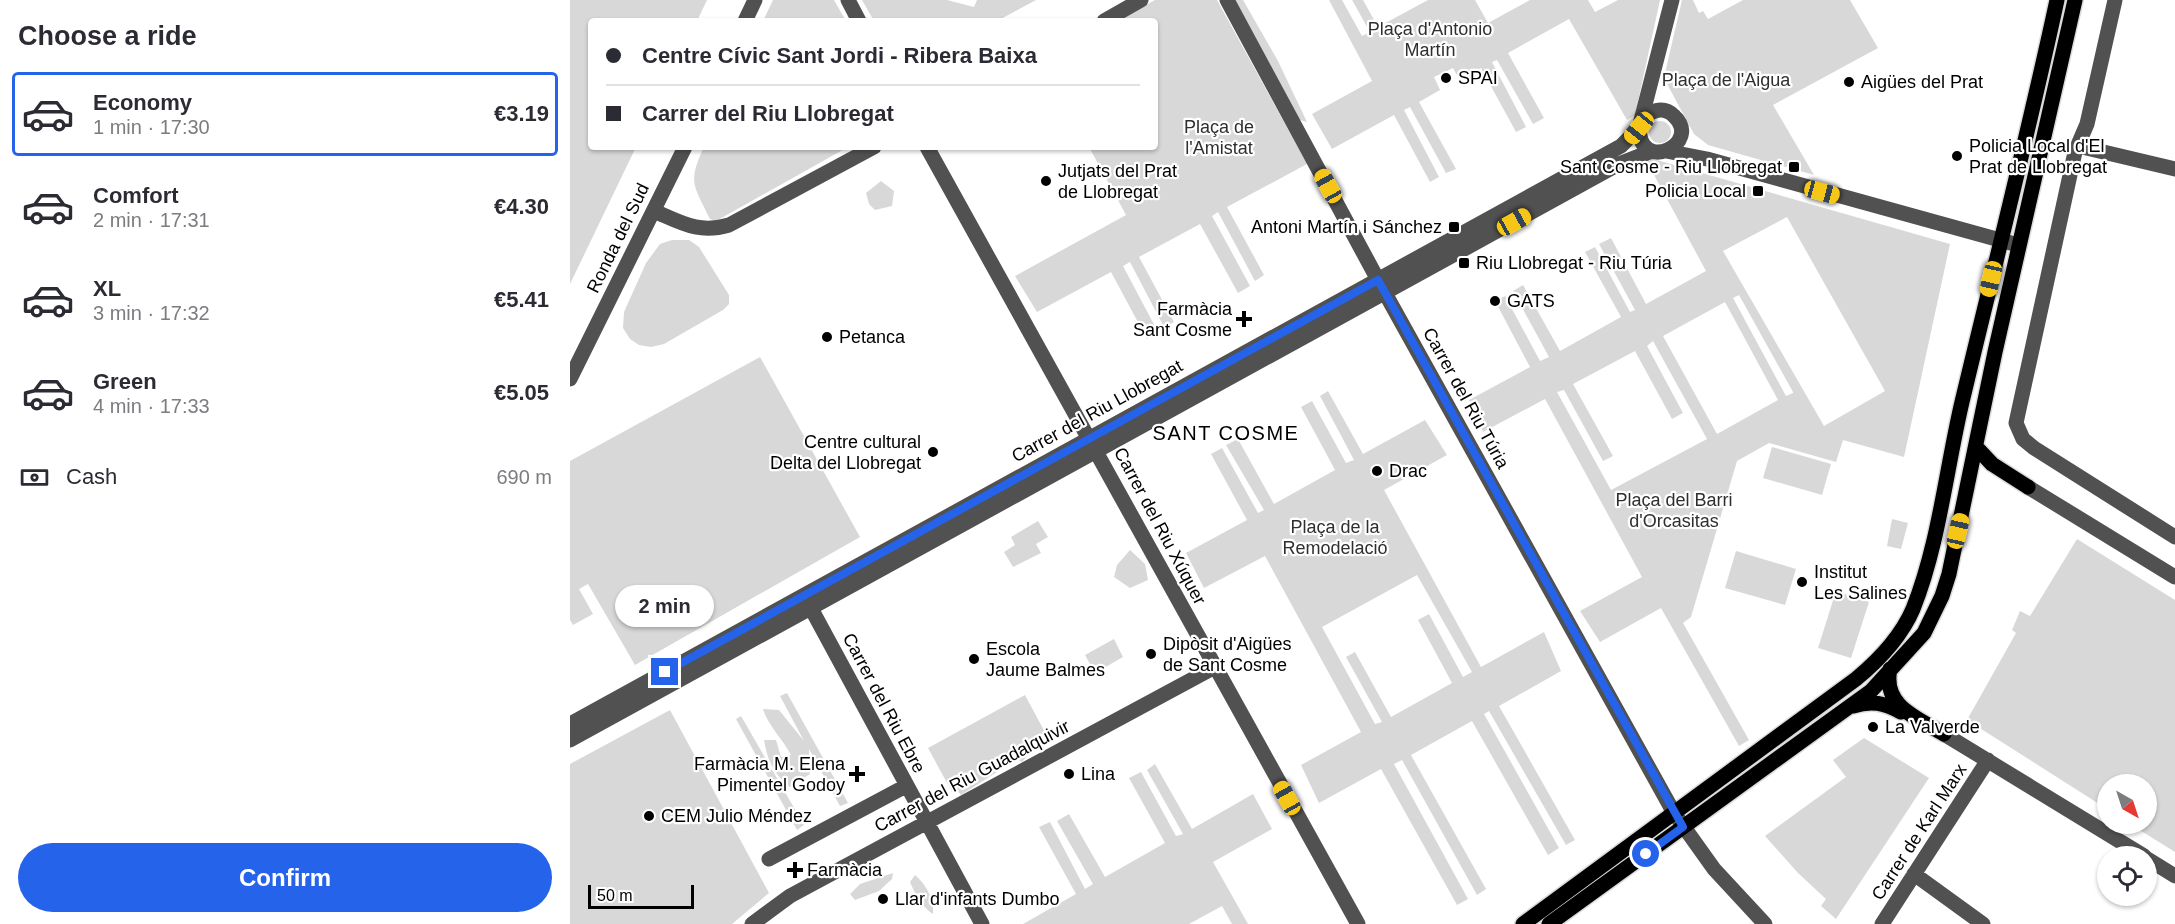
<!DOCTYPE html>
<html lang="en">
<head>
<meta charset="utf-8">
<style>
	body { margin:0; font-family:Helvetica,sans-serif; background:#f7f7f7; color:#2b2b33; height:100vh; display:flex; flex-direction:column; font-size:22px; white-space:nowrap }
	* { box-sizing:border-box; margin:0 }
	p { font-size:20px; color:#7c7c81 }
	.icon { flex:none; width:33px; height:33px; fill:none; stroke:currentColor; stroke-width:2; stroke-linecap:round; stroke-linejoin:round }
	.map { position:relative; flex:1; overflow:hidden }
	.panel { display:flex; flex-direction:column; background:#fff; width:570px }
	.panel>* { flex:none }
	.top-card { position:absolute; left:18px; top:18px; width:570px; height:132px; border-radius:6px; box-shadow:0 2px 4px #0004; display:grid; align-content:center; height:132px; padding:0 18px; background:#fff }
	.needle { width:39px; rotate:141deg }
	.controls { position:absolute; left:1527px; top:774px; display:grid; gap:12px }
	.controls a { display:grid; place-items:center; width:60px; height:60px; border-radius:50%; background:#fff; box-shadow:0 2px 4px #0004; font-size:30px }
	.scale { position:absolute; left:18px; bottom:15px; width:106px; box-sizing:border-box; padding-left:6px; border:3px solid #000; border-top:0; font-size:16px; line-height:21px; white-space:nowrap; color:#000; -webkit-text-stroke:4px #fff; paint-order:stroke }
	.end { position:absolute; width:27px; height:27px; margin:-14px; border:8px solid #2563eb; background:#fff; box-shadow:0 0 0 3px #fff }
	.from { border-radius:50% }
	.bubble { position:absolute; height:42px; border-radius:21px; background:#fff; box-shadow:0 2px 4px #0004; font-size:20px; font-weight:600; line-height:42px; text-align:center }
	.car { position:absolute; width:18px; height:36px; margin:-18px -9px; border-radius:8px; box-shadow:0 0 4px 2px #0007; background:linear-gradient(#f5c518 24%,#345 0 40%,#f5c518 0 76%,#345 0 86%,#f5c518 0) }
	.top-card b { display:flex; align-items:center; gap:21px; height:57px; font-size:22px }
	.top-card b+b { border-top:2px solid #e1e1e2 }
	.top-card i { width:15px; height:15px; background:#2b2b33 }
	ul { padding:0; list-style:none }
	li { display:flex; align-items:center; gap:18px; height:84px; margin:0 12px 9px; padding:0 6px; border:3px solid transparent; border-radius:6px }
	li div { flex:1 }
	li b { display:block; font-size:22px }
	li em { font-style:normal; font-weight:600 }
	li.active { border-color:#2563eb }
	li>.icon { width:54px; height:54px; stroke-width:1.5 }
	h2 { padding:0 18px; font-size:27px; line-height:72px }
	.pay { display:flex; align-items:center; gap:15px; height:66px; padding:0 18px; font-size:22px }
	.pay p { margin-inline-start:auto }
	.primary-button { display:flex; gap:12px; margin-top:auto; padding:12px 18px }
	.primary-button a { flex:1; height:69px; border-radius:36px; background:#2563eb; color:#fff; font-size:24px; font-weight:600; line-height:69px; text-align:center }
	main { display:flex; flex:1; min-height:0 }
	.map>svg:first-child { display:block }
	.green { fill:#d8d8d8; fill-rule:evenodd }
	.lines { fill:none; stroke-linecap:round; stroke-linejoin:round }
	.major-casing { stroke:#dbdbdb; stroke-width:18 }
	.minor { stroke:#515151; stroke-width:15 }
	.major { stroke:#000; stroke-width:15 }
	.route { stroke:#2563eb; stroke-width:8 }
	.poi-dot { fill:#000; stroke:#fff; stroke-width:2 }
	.labels { text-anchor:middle; stroke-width:4.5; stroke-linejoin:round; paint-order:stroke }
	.park-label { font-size:18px; fill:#2f2f2f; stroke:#fff }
	.poi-label { font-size:18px; fill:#000; stroke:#fff; text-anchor:start }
	.street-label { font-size:18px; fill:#000; stroke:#fff }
	.neighbourhood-label { font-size:20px; letter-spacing:1.5px; fill:#000; stroke:#fff }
</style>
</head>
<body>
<main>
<section class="panel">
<h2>Choose a ride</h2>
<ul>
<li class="active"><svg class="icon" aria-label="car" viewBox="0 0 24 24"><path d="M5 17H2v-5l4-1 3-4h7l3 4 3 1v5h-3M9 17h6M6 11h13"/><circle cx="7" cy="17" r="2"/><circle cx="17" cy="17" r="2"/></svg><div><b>Economy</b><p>1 min · 17:30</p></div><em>€3.19</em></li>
<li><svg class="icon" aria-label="car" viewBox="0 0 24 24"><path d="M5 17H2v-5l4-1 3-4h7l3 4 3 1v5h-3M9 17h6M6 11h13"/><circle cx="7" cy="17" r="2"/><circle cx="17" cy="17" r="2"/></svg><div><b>Comfort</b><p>2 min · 17:31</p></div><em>€4.30</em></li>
<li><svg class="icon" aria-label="car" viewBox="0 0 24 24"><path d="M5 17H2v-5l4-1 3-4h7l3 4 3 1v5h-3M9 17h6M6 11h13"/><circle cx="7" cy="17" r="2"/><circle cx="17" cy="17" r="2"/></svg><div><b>XL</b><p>3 min · 17:32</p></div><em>€5.41</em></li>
<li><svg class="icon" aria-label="car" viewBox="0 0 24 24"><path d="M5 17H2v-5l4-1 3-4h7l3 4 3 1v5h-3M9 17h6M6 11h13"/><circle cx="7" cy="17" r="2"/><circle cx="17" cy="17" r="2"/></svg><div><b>Green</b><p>4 min · 17:33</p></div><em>€5.05</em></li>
</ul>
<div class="pay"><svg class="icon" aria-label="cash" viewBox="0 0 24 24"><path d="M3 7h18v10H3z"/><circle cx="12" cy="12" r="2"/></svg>Cash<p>690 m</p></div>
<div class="primary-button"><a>Confirm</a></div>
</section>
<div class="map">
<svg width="1605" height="924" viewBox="0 0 1605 924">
	<rect width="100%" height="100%" fill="#fff"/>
	<path class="green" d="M0,0H137L127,21H21V147H66L0,284Z
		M203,0H264L276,21H193Z
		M292,0H377L404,7L407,0H466L427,21H304Z
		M585,0H647L737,164L657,207L694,275L685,281L648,212L642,216L680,286L668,293L630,224L569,257L604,322L594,327L560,262L553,266L588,332L577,339L541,272L467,312L445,276L556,215L519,147H585V21H547Z
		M663,0H673L708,61L737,122L726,119Z
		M759,0H772L792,36L800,32L782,0H793L808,27L858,0H905L918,23L960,0H1018L1025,12L1048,0H1090L1065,115L1057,120L999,19L938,53L974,118L963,124L927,60L922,62L956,127L946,132L911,68L889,79L883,68L864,77L870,90L849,102L886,169L876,173L840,107L834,110L869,177L860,182L824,115L762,149L742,114L802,81Z
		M1112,0H1123L1129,13L1133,11L1138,19L1173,0H1280L1308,48L1203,105L1244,175L1138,145L1124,134L1096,82L1095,73Z
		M1079 132a11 11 0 1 1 22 0a11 11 0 1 1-22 0Z
		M134,147H278L146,221L140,219C124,185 117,183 134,147Z
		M1080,158L1380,244L1334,457L1273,440L1266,462L1199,443L1167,461L1121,617L1113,623L1179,740L1169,746L1091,608L1030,642L1010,611L1072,577L975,399L913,432L899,400L960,367L925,301L935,296L970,361L979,357L943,291L953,285L990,351L1051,317L1015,252L1025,247L1060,312L1065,310L1029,244L1041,238L1076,304L1136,271L1083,173L1076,160ZM1217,217L1315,391L1254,426L1153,251ZM1169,295L1223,392V393L1216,396L1163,298ZM1155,302L1208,400L1147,434L1093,336ZM1083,341L1137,439L1041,490L987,392L994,390L1033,461L1043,456L1003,384L1065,351L1102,419L1113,413L1077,346Z
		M311,181L324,191L322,206L305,210L299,204L296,193Z
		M102,240H119L129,247L159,295V304L153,310L94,344L81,347L69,345L60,339L53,328L54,312L76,263L90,244Z
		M190,357L290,537L65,665L18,584L9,589L23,614L3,625L0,620V461Z
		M758,391L793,454L855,420L877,455L814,490L911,667L974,632L991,671L929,706L1005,840L996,845L919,711L914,714L989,848L978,855L902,721L841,755L916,889L907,895L832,760L824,764L898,899L887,905L811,769L749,803L731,765L791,732L695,556L634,588L616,553L677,520L641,454L652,448L688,513L694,510L656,445L668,439L704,504L765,470L731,407L742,401L776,463L784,460L750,396ZM847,575L902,672L893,677L859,614L848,620L882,683L821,717L785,652L776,657L812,722L805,724L752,627Z
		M1202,447L1261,464L1252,495L1193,478Z
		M1322,519L1338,523L1331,549L1317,546Z
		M468,521L478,537L466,544L471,553L443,567L434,552L445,545L441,537Z
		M1507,539L1605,600V852L1560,824H1576V784H1538L1537,809L1397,720L1446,633L1442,630L1450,611L1460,616Z
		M560,550L575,564L578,580L560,588L544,577L547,565Z
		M1166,551L1226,569L1215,605L1155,588Z
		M1266,591L1299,602L1281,658L1248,648Z
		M544,639L553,657L525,673L515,655Z
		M217,693L278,803L270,806L239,749L240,774L220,787C204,775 197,759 194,740H206L211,757L221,755C213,739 198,726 193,709L209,710L234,741L210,696Z
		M455,695L478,738L457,749L460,753L452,762L443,757L426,767L427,772L391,795L386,789L382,792L358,748Z
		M100,710L199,893L162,924H0V764Z
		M171,716L234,825L227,830L166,719Z
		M1294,738L1359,778L1266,919L1251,906L1256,899L1228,873L1195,836L1276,777L1263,760Z
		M585,764L622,829L683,794L702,829L643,862L678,924H662L652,906L619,924H453L506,894L469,827L480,822L515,889L523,884L487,821L499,814L535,877L595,843L559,778L571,772L606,836L613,834L577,770Z
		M323,873L322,879L309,891L285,900L280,894L290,884Z
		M345,875C357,885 364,900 363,914C351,906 346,896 340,882Z"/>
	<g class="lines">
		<g class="major-casing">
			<path id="major" d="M1406,447L1422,464L1458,487
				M1320,669C1312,706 1347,718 1374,734
				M1283,706C1302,700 1314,703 1331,712
				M953,924L1286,679C1309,660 1331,637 1343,609C1369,544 1376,470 1392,402C1424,268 1458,135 1487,0
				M979,924L1301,691L1354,633L1372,596L1379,574L1425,352L1505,0"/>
		</g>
		<path class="minor" d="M278,0L289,21
			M657,0L815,293L1104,813L1144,869L1195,924
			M1545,0L1517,124L1505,152L1446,423L1453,439L1464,448L1605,537
			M175,21L185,0
			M534,21L571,0
			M1071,121C1079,111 1093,105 1104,116C1133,143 1070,175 1069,128L1102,0
			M1508,146L1605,169
			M357,147L788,924
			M1096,151L1137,159L1448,245
			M84,211C112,223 129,234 159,225L304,147
			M0,379L115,147
			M1458,487L1605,577
			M236,599L412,924
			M0,724L1051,146L1069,128
			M1374,734L1574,856
			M0,740L1049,164L1082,151
			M1576,858L1605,876
			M199,859L336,786
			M1344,874L1413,924
			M182,924L220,896L645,667
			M1312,924L1418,760"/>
		<use href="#major" class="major"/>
	</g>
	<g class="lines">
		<path class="route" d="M95,672L808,280L1113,827L1076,854"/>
	</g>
	<g class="poi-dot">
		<circle cx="876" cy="78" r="6"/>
		<circle cx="1279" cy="82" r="6"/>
		<circle cx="1387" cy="156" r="6"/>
		<rect x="1218" y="161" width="12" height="12" rx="3"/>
		<circle cx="476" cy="181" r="6"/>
		<rect x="1182" y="185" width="12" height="12" rx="3"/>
		<rect x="878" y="221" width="12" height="12" rx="3"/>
		<rect x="888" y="257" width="12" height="12" rx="3"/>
		<circle cx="925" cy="301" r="6"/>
		<path d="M671 310h6v6h6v6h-6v6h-6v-6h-6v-6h6z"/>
		<circle cx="257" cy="337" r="6"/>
		<circle cx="363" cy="452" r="6"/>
		<circle cx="807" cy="471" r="6"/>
		<circle cx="1232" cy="582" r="6"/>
		<circle cx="581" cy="654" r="6"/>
		<circle cx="404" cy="659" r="6"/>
		<circle cx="1303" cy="727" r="6"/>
		<path d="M284 765h6v6h6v6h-6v6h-6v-6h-6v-6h6z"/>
		<circle cx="499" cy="774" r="6"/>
		<circle cx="79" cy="816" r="6"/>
		<path d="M222 861h6v6h6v6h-6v6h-6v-6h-6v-6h6z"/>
		<circle cx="313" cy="899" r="6"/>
	</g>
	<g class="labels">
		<g class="park-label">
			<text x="860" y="35">Plaça d'Antonio<tspan x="860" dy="21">Martín</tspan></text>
			<text x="1156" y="86">Plaça de l'Aigua</text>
			<text x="649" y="133">Plaça de<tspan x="649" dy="21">l'Amistat</tspan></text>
			<text x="1104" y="506">Plaça del Barri<tspan x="1104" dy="21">d'Orcasitas</tspan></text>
			<text x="765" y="533">Plaça de la<tspan x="765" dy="21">Remodelació</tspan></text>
		</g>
		<g class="poi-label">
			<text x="888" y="84">SPAI</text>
			<text x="1291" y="88">Aigües del Prat</text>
			<text x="1399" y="152">Policia Local d'El<tspan x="1399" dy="21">Prat de Llobregat</tspan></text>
			<text x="1212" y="173" text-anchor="end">Sant Cosme - Riu Llobregat</text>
			<text x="488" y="177">Jutjats del Prat<tspan x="488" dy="21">de Llobregat</tspan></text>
			<text x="1176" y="197" text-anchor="end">Policia Local</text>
			<text x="872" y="233" text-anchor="end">Antoni Martín i Sánchez</text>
			<text x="906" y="269">Riu Llobregat - Riu Túria</text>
			<text x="937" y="307">GATS</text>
			<text x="662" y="315" text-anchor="end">Farmàcia<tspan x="662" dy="21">Sant Cosme</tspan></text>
			<text x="269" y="343">Petanca</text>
			<text x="351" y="448" text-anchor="end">Centre cultural<tspan x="351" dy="21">Delta del Llobregat</tspan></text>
			<text x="819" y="477">Drac</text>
			<text x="1244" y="578">Institut<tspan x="1244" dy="21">Les Salines</tspan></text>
			<text x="593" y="650">Dipòsit d'Aigües<tspan x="593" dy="21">de Sant Cosme</tspan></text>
			<text x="416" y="655">Escola<tspan x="416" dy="21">Jaume Balmes</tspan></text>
			<text x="1315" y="733">La Valverde</text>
			<text x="275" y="770" text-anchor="end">Farmàcia M. Elena<tspan x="275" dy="21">Pimentel Godoy</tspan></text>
			<text x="511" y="780">Lina</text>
			<text x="91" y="822">CEM Julio Méndez</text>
			<text x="237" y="876">Farmàcia</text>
			<text x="325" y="905">Llar d'infants Dumbo</text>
		</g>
		<g class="street-label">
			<text transform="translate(48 238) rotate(-64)" y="6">Ronda del Sud</text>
			<text transform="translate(896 398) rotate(61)" y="6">Carrer del Riu Túria</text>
			<text transform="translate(527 411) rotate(-29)" y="6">Carrer del Riu Llobregat</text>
			<text transform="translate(590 526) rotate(62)" y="6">Carrer del Riu Xúquer</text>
			<text transform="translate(314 703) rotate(62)" y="6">Carrer del Riu Ebre</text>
			<text transform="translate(402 776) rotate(-28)" y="6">Carrer del Riu Guadalquivir</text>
			<text transform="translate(1349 832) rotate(-57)" y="6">Carrer de Karl Marx</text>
		</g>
		<g class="neighbourhood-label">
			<text x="656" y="440">SANT COSME</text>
		</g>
	</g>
</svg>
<div class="controls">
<a><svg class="needle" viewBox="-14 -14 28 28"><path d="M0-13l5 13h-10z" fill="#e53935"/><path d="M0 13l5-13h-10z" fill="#7c7c81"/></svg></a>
<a><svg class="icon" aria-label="locate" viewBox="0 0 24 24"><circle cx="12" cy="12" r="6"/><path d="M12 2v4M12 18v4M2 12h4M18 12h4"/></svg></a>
</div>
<div class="scale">50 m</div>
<i class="end from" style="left:1076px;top:854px"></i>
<i class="end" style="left:95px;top:672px"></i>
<div class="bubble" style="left:45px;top:585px;width:99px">2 min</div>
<i class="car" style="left:1069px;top:128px;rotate:219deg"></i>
<i class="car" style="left:758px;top:186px;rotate:331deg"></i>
<i class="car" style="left:1252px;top:192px;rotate:105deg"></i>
<i class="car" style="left:944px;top:222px;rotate:61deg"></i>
<i class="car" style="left:1421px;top:279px;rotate:193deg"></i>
<i class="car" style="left:1388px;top:531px;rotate:13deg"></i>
<i class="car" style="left:717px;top:798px;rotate:331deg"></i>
<div class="top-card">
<b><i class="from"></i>Centre Cívic Sant Jordi - Ribera Baixa</b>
<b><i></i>Carrer del Riu Llobregat</b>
</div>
</div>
</main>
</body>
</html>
